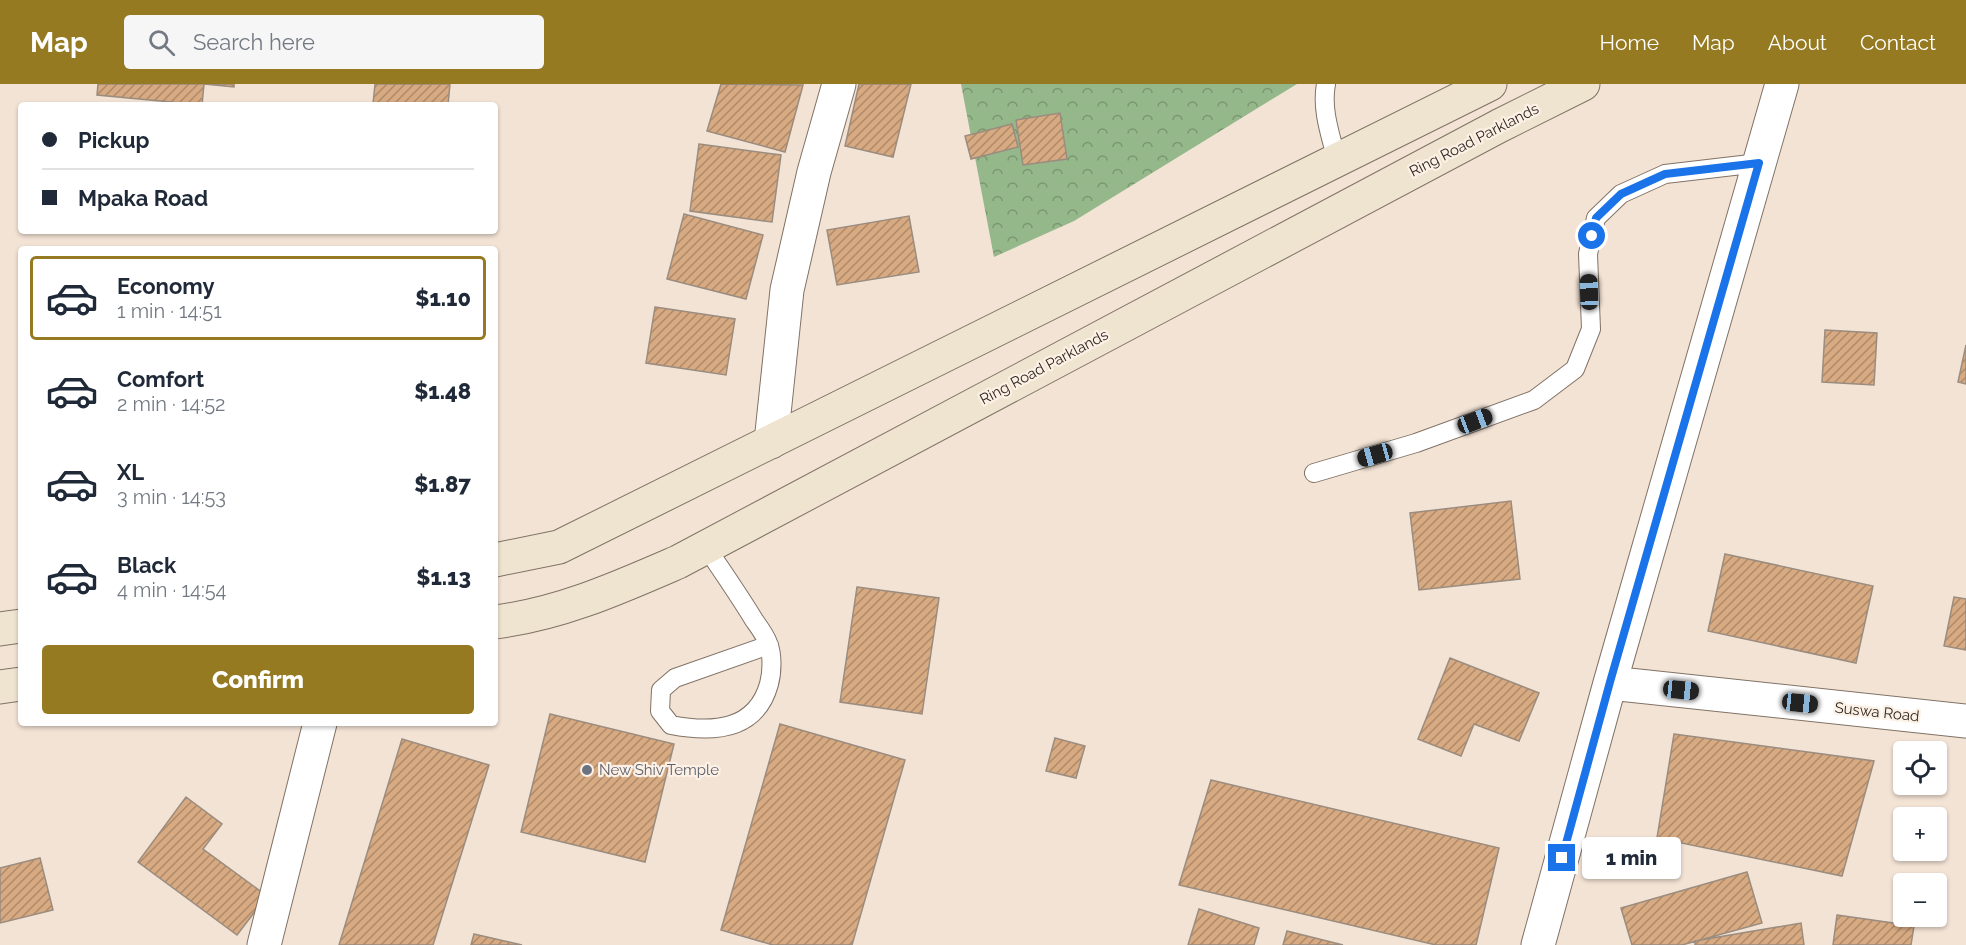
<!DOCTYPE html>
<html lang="en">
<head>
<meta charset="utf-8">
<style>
	body { margin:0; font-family:Raleway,sans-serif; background:#f6f6f7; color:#1f2937; height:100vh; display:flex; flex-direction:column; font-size:22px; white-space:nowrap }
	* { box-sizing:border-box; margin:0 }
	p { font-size:20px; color:#747a83 }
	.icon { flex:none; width:33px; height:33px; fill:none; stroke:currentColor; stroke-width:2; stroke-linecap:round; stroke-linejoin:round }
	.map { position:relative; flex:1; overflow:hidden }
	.panel { position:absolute; left:18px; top:162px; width:480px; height:480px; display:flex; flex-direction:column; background:#fff; border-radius:6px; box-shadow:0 2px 4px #0004 }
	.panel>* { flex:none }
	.hud { position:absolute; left:18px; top:18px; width:480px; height:132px; border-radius:6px; box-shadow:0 2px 4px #0004; display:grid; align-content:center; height:132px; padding:0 24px; background:#fff }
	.fabs { position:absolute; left:1893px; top:657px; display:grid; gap:12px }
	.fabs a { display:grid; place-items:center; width:54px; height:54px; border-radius:6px; background:#fff; box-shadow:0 2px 4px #0004; font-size:30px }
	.end { position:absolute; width:27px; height:27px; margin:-14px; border:8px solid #1a73e8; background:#fff; box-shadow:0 0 0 3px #fff }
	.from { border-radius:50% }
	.bubble { position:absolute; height:42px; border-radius:6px; background:#fff; box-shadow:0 2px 4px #0004; font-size:20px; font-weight:800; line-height:42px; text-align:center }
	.car { position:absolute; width:18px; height:36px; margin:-18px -9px; border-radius:8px; box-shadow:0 0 4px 2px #0007; background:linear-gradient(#222 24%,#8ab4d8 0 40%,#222 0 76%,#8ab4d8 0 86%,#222 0) }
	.hud b { display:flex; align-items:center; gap:21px; height:57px; font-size:22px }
	.hud b+b { border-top:2px solid #e0e1e3 }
	.hud i { width:15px; height:15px; background:#1f2937 }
	ul { padding:10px 0 0; list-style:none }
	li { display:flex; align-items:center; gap:18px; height:84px; margin:0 12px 9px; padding:0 12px; border:3px solid transparent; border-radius:6px }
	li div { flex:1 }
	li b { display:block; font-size:22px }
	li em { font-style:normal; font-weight:800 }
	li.on { border-color:#957a22 }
	li>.icon { width:54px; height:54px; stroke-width:1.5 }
	.cta { display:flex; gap:12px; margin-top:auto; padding:12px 24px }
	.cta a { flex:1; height:69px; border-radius:6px; background:#957a22; color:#fff; font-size:24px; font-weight:800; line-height:69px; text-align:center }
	header { display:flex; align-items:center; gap:36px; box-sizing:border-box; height:84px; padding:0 30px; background:#957a22; color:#fff }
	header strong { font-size:28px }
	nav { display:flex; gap:33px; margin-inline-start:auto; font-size:21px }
	.search { width:420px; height:54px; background:#f6f6f7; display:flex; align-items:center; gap:15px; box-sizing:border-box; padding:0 21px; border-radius:6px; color:#747a83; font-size:22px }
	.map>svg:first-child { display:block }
	.forest { fill:url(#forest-crowns) }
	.building { fill:url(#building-hatch); stroke:#9a8c7f; stroke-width:1.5 }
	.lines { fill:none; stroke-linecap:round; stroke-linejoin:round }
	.lane-casing { stroke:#807266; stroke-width:20 }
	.street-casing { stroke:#807266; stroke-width:35 }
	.secondary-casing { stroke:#807266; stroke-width:35 }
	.lane { stroke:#fff; stroke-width:18 }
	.street { stroke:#fff; stroke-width:33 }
	.secondary { stroke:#efe4cf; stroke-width:33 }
	.route { stroke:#1a73e8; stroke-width:8 }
	.worship-dot { fill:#6b7280; stroke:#fdf0e5; stroke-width:2 }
	.labels { text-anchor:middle; stroke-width:4.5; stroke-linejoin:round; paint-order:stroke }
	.street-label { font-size:15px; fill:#2d2822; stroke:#fdf0e5 }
	.worship-label { font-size:15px; fill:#5b616d; stroke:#fdf0e5; text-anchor:start }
</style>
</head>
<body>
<header>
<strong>Map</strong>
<div class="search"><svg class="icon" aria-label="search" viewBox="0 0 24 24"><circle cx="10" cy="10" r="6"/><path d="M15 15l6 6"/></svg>Search here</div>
<nav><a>Home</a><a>Map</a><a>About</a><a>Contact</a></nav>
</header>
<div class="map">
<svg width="1966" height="861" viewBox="0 0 1966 861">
	<defs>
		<pattern id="forest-crowns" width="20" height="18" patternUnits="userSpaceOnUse" patternTransform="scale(1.5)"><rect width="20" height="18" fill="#95b88a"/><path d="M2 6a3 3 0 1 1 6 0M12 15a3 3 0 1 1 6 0" fill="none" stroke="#7a9670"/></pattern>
		<pattern id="building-hatch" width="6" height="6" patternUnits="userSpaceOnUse" patternTransform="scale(1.5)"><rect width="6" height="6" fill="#d7aa82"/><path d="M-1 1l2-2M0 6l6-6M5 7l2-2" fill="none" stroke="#af8a6a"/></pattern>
	</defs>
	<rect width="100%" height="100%" fill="#f3e3d5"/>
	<path class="forest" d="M961,0H1297L1074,137L994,173Z"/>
	<path class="building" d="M98,0H234V3L204,0L202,21L97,11Z
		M375,0H450L448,21L373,20Z
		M721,0L803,1L785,68L707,47Z
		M859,0H911L893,73L845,62Z
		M1060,29L1067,75L1023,81L1016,36Z
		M1012,40L1018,63L971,75L965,52Z
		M699,60L781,71L772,138L690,127Z
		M684,130L763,151L746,215L667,195Z
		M909,132L919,188L837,201L827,146Z
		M655,223L735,235L726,291L646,279Z
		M1825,246L1877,249L1874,301L1822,298Z
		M1966,261V300L1958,298Z
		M1511,417L1520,495L1419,506L1410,429Z
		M1725,470L1873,502L1856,579L1708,547Z
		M857,503L939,514L922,630L840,618Z
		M1954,513L1966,515V566L1944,562Z
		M1450,574L1539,609L1519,657L1474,640L1461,672L1418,655Z
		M550,630L674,660L645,778L521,748Z
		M780,640L905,676L852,861H773L721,846Z
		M1674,650L1874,677L1842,792L1657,754Z
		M1055,654L1085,662L1076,694L1046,687Z
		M402,655L489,681L433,861H339Z
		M1211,696L1499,764L1476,861H1436L1179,801Z
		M186,713L222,740L203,765L267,812L237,851L138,778Z
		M40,774L53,826L0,839V784Z
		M1747,788L1762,839L1682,861H1632L1621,824Z
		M1199,825L1259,844L1254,861H1188Z
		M1837,831L1914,842L1911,861H1833Z
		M1801,839L1804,861H1695V857Z
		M1287,847L1343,861H1283Z
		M474,850L522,861H471Z"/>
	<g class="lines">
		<g class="lane-casing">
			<path id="lane" d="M1326,0C1321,26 1331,52 1337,77
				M1314,389L1416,359L1534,316L1575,285L1591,245L1588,170L1596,134L1621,110L1665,90L1759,79
				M706,463C722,487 739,511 754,536C759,543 765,551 768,559C773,571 772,589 769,600C756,647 712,649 671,641L660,627L661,606L675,594L769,561"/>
		</g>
		<g class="street-casing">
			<path id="street" d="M771,358L787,206L814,88L839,0
				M1610,599L1966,637
				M264,861L320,639
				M1538,861L1610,599L1782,0"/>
		</g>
		<g class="secondary-casing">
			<path id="secondary" d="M495,476L559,463L1490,0
				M495,538C560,530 618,504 678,478L1499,42L1583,0
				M0,545L21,542
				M0,603L21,600"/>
		</g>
		<use href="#lane" class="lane"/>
		<use href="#street" class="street"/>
		<use href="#secondary" class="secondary"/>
	</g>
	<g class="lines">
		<path class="route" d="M1562,774L1610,598L1759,79L1665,90L1621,110L1596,134L1592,152"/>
	</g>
	<circle class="worship-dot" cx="587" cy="686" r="6"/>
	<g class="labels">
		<g class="street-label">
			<text transform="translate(1474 56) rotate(-27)" y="5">Ring Road Parklands</text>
			<text transform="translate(1044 283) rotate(-28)" y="5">Ring Road Parklands</text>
			<text transform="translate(1877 628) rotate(6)" y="5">Suswa Road</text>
		</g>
		<g class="worship-label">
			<text x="599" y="691">New Shiv Temple</text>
		</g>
	</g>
</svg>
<div class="fabs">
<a><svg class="icon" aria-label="locate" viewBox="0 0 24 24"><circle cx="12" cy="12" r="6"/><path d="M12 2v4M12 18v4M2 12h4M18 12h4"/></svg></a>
<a>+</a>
<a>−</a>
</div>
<i class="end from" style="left:1592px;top:152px"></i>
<i class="end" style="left:1562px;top:774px"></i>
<div class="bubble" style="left:1582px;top:753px;width:99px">1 min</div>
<i class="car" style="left:1589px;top:208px;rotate:358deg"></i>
<i class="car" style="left:1475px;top:337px;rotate:69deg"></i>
<i class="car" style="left:1375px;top:371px;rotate:254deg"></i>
<i class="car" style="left:1681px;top:606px;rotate:96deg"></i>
<i class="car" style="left:1800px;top:619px;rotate:96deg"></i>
<div class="hud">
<b><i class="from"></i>Pickup</b>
<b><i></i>Mpaka Road</b>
</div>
<section class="panel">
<ul>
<li class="on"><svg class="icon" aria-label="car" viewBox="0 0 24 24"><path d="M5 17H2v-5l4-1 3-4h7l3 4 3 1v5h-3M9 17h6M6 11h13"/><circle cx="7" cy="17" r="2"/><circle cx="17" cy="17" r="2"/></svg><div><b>Economy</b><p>1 min · 14:51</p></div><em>$1.10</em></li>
<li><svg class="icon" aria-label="car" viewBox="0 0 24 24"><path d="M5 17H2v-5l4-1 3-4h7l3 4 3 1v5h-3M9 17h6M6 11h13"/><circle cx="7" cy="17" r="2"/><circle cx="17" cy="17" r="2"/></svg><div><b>Comfort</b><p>2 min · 14:52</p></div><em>$1.48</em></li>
<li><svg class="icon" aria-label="car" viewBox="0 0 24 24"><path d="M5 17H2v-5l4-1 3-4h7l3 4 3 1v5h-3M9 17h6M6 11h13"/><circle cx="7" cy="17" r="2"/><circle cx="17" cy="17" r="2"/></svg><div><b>XL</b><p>3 min · 14:53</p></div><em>$1.87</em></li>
<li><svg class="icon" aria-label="car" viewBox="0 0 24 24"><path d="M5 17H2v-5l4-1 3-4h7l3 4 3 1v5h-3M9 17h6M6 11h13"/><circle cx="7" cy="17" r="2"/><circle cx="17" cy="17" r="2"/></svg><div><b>Black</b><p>4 min · 14:54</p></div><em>$1.13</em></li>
</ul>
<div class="cta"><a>Confirm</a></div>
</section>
</div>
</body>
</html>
